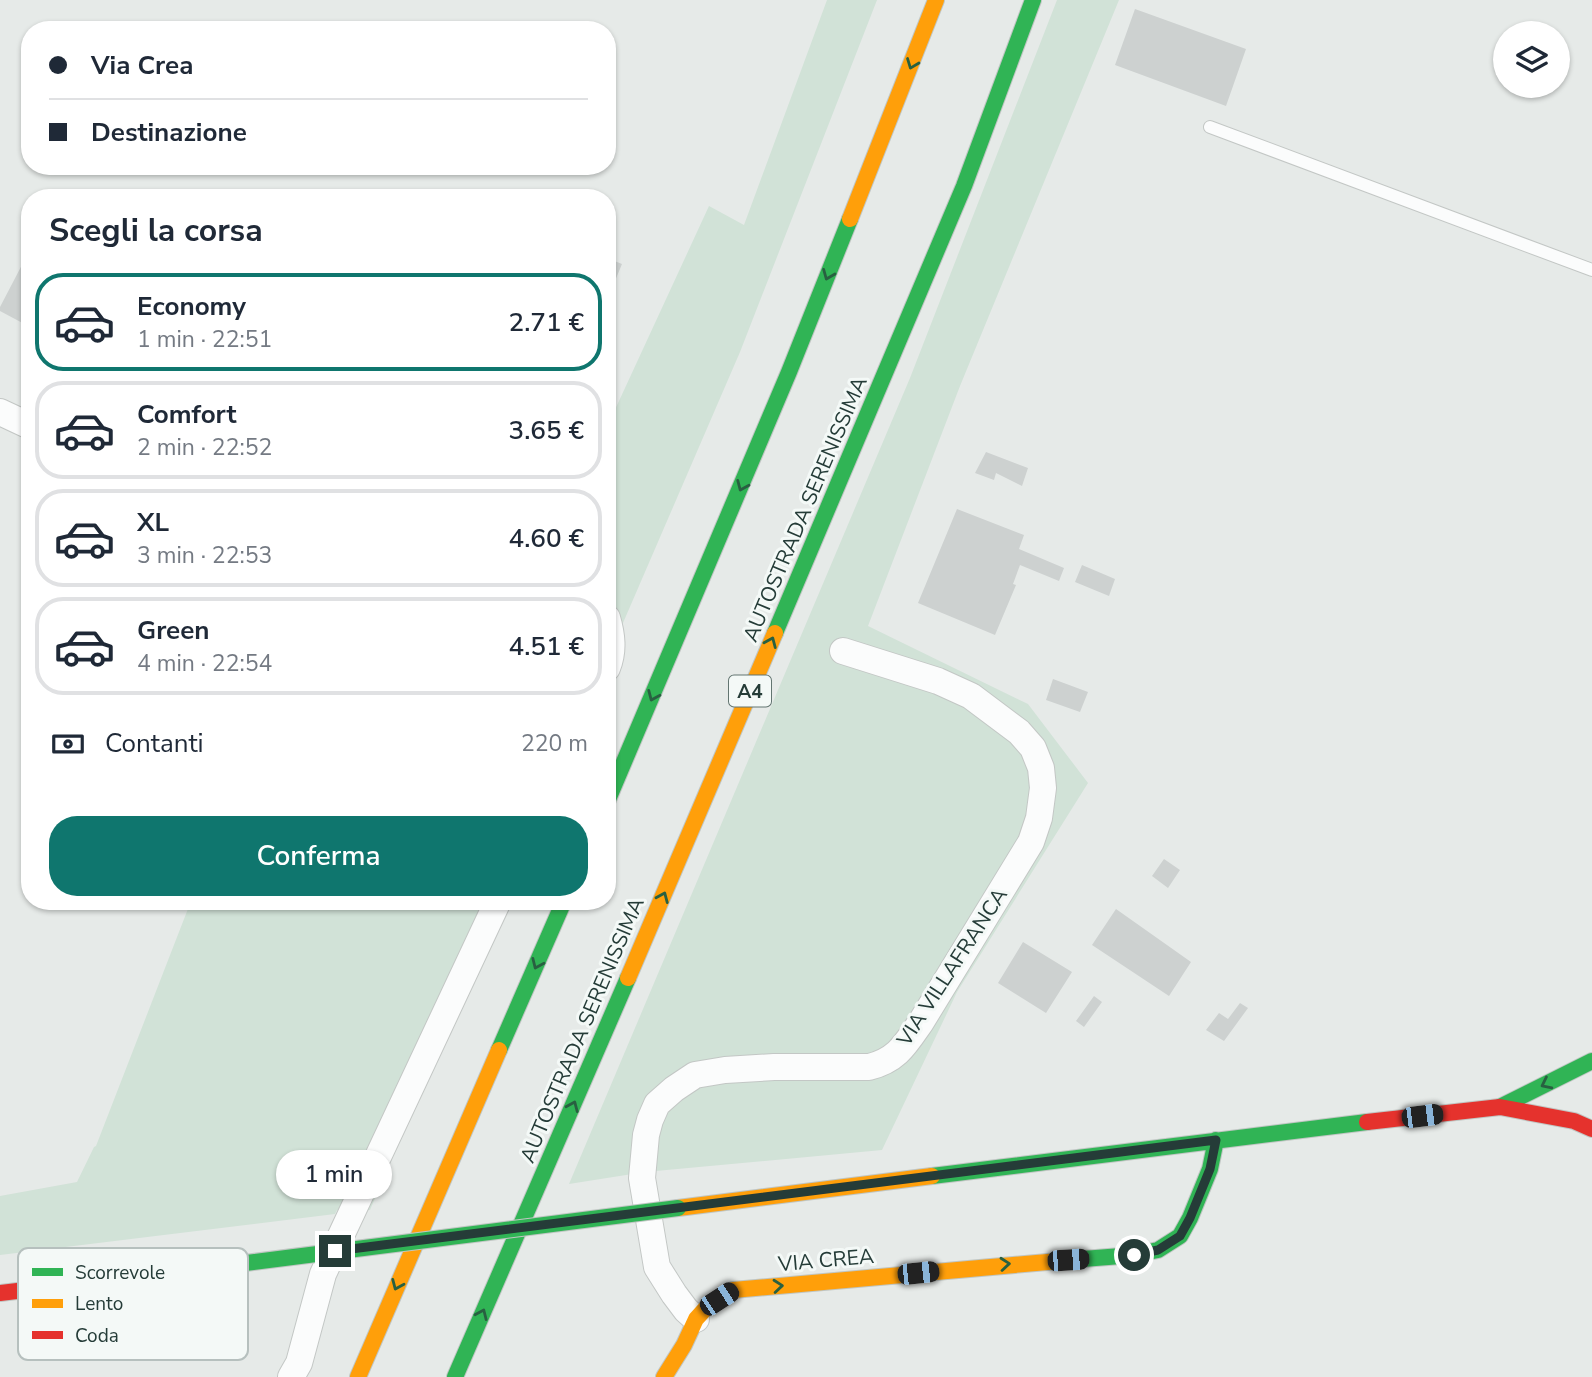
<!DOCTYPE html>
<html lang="it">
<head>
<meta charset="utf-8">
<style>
	body { margin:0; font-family:"Nunito Sans",sans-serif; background:#f6f6f7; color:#1f2937; height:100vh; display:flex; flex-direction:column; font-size:26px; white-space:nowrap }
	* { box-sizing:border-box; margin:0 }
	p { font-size:23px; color:#747a83 }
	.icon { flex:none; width:38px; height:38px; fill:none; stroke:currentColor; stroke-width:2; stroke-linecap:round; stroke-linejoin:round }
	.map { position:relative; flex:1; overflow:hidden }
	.details { position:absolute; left:21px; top:189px; width:595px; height:721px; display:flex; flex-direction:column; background:#fff; border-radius:28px; box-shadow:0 2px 5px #0004 }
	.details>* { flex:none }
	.hud { position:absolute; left:21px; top:21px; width:595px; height:154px; border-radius:28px; box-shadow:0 2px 5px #0004; display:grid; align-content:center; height:154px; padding:0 28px; background:#fff }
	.controls { position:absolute; left:1493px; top:21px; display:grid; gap:14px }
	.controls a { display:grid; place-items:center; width:77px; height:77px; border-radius:50%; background:#fff; box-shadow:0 2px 5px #0004; font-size:35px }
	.end { position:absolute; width:32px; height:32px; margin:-16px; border:9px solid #253c38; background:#fff; box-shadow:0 0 0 4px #fff }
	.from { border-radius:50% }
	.bubble { position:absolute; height:49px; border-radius:24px; background:#fff; box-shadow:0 2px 5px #0004; font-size:23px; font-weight:600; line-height:49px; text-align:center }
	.car { position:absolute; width:21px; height:42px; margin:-21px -10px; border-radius:9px; box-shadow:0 0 5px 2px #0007; background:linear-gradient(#222 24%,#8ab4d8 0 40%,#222 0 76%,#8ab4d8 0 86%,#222 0) }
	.hud b { display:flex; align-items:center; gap:24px; height:66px; font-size:26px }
	.hud b+b { border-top:2px solid #e0e1e3 }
	.hud i { width:18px; height:18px; background:#1f2937 }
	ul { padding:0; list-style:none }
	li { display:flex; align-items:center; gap:21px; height:98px; margin:0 14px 10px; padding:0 14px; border:4px solid #e0e1e3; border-radius:28px }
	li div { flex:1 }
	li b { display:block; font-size:26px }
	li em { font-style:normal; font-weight:600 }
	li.active { border-color:#0f766e }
	li>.icon { width:63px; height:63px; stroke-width:1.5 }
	h2 { padding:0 28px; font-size:32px; line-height:84px }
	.pay { display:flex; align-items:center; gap:18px; height:77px; padding:0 28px; font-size:26px }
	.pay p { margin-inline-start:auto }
	.action { display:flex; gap:14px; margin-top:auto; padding:14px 28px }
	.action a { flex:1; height:80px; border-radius:28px; background:#0f766e; color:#fff; font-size:28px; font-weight:600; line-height:80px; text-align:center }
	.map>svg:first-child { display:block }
	.green { fill:#d1e2d7 }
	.building { fill:#cdd1d0 }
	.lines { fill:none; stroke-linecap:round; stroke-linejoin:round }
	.lane-casing { stroke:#c3c7c5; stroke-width:14 }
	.street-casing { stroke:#c3c7c5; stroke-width:28 }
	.fast-casing { stroke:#c0c6c3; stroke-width:18 }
	.slow-casing { stroke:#c0c6c3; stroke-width:18 }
	.jam-casing { stroke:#c0c6c3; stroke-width:18 }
	.lane { stroke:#fbfcfc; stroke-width:12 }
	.street { stroke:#fbfcfc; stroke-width:26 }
	.fast { stroke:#30b455; stroke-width:16 }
	.slow { stroke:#ff9f0a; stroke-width:16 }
	.jam { stroke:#e5322d; stroke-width:16 }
	.fast-bridge-casing { stroke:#c0c6c3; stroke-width:18; stroke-linecap:butt }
	.fast-bridge { stroke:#30b455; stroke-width:16 }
	.oneway { stroke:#286041 }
	.route { stroke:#253c38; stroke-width:9 }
	.labels { text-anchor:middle; stroke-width:6; stroke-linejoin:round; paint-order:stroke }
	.shield { fill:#f4f9f7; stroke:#637571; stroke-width:2 }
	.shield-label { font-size:19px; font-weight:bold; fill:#253c38 }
	.street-label { font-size:21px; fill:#253c38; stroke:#f4f9f7 }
	.key { fill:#f4f9f7; stroke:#b6c0be; stroke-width:2 }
	.key-label { font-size:19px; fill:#253c38 }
</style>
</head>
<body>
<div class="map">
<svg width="1592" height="1377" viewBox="0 0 1592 1377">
	<rect width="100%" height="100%" fill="#e6eae8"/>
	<path class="green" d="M827,0H877L740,352L607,660V427L709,206L744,225Z
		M1057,0H1119L960,386L868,626L1028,704L1088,783L957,992L882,1150L645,1172L569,1184L910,378Z
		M191,901H503L370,1210L353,1212V1208L337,1210L335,1214L0,1255V1196L77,1182L94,1147L96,1146Z"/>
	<path class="building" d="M1135,9L1246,49L1226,106L1115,65Z
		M607,258L622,264L607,300Z
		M24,261L30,264V327L0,311V307Z
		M986,452L1028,468L1022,486L996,473L994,480L975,473Z
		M957,509L1024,535L1019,549L1064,568L1059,581L1020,565L1013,584L1016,585L995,635L918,603Z
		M1082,565L1115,579L1109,596L1075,582Z
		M1053,679L1088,692L1080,712L1046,700Z
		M1164,859L1180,870L1168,888L1152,876Z
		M1116,909L1191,962L1169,996L1092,945Z
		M1023,942L1072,972L1046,1013L998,983Z
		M1094,996L1102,1002L1084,1027L1076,1021Z
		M1240,1003L1248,1008L1224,1041L1206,1030L1219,1013L1228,1019Z"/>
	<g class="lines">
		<g class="lane-casing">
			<path id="lane" d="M1210,127L1592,270"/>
		</g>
		<g class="street-casing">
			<path id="street" d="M0,412L30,426
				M607,668C614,651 612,635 607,618
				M696,1319L686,1310L674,1294L657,1267L642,1178L646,1135L650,1120L657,1104L674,1089L695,1075L725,1070L774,1067H869C897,1060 905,1045 921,1022L1031,842L1039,818L1043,788L1041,768L1033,748L1019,732L971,696L938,681L843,651
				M291,1377L299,1363L323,1274L498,901"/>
		</g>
		<g class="fast-casing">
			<path id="fast" d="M775,633L964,186L1033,0
				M607,802L789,372L850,219
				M499,1050L564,901
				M1500,1107L1592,1061
				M932,1176L1367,1122
				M1070,1260L1134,1255L1158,1250L1180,1236L1190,1218L1210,1169L1216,1140
				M455,1377L628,978"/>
		</g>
		<g class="slow-casing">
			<path id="slow" d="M850,219L936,0
				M628,978L775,633
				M678,1208L932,1176
				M358,1377L499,1050
				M664,1377L684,1345L696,1319L706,1308L733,1290L1070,1260"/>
		</g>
		<g class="jam-casing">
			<path id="jam" d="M1367,1122L1500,1107L1574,1121L1592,1129
				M0,1293L230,1265"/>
		</g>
		<use href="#lane" class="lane"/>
		<use href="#street" class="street"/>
		<use href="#fast" class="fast"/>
		<use href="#slow" class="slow"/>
		<use href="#jam" class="jam"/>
		<g class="fast-bridge-casing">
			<path id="fast-bridge" d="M230,1265L678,1208"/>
		</g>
		<use href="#fast-bridge" class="fast-bridge"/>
	</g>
	<defs><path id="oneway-chevron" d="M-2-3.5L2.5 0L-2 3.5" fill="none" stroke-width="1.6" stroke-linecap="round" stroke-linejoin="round" transform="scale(1.75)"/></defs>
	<g class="oneway">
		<use href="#oneway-chevron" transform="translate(912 64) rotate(111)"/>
		<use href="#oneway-chevron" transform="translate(828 275) rotate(112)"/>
		<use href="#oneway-chevron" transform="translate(742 486) rotate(113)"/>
		<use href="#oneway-chevron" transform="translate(771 642) rotate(-67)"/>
		<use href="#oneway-chevron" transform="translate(653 696) rotate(113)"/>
		<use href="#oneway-chevron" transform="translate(663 897) rotate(-67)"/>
		<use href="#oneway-chevron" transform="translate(537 964) rotate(114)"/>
		<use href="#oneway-chevron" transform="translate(1546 1084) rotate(154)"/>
		<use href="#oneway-chevron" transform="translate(573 1106) rotate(-67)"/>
		<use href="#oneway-chevron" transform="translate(1005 1264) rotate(-5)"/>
		<use href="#oneway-chevron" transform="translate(397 1285) rotate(113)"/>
		<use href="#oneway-chevron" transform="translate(778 1286) rotate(-5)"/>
		<use href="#oneway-chevron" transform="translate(482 1314) rotate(-66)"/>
	</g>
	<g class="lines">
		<path class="route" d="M335,1251L1216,1140L1210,1169L1190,1218L1180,1236L1158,1250L1134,1255"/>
	</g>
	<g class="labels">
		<rect class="shield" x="729" y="675.5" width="42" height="31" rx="5"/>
		<g class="shield-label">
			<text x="750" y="698">A4</text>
		</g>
		<g class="street-label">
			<text transform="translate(805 509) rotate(-67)" y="7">AUTOSTRADA SERENISSIMA</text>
			<text transform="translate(952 967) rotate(-57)" y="7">VIA VILLAFRANCA</text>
			<text transform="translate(582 1030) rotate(-67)" y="7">AUTOSTRADA SERENISSIMA</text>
			<text transform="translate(826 1260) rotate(-5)" y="7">VIA CREA</text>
		</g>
	</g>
	<rect x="18" y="1248" width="230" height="112" rx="10" class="key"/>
	<rect x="32" y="1268" width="31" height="8" fill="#30b455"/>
	<rect x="32" y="1299" width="31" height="9" fill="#ff9f0a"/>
	<rect x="32" y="1331" width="31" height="8" fill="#e5322d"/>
	<g class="key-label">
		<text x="75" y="1279">Scorrevole</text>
		<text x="75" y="1310">Lento</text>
		<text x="75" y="1342">Coda</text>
	</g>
</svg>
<div class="controls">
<a><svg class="icon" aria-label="layers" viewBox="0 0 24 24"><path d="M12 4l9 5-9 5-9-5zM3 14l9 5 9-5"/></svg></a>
</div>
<i class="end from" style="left:1134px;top:1255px"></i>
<i class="end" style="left:335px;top:1251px"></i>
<div class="bubble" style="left:276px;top:1150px;width:116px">1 min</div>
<i class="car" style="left:1422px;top:1116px;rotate:83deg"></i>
<i class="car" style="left:1068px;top:1260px;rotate:86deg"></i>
<i class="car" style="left:918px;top:1273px;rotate:84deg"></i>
<i class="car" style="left:719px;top:1299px;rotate:57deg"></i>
<div class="hud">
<b><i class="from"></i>Via Crea</b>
<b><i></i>Destinazione</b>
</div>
<section class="details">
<h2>Scegli la corsa</h2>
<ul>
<li class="active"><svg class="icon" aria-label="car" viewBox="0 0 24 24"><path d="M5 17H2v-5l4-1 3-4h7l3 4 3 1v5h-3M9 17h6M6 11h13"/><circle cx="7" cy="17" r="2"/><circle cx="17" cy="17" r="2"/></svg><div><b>Economy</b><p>1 min · 22:51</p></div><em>2.71 €</em></li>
<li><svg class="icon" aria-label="car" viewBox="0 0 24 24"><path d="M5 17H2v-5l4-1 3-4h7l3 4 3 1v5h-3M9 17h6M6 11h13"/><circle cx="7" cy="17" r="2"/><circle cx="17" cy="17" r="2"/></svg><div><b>Comfort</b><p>2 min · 22:52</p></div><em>3.65 €</em></li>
<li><svg class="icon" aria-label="car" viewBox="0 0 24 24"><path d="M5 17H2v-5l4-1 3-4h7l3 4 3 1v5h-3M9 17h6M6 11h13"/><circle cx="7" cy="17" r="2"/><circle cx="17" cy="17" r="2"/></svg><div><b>XL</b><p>3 min · 22:53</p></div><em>4.60 €</em></li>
<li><svg class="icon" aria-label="car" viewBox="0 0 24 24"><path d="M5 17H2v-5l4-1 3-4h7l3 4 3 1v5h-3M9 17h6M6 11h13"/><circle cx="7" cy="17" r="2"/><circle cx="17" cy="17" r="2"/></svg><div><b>Green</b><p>4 min · 22:54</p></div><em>4.51 €</em></li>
</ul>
<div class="pay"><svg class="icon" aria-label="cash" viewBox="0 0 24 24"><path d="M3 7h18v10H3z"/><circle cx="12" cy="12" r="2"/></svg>Contanti<p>220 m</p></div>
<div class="action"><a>Conferma</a></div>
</section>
</div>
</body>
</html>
